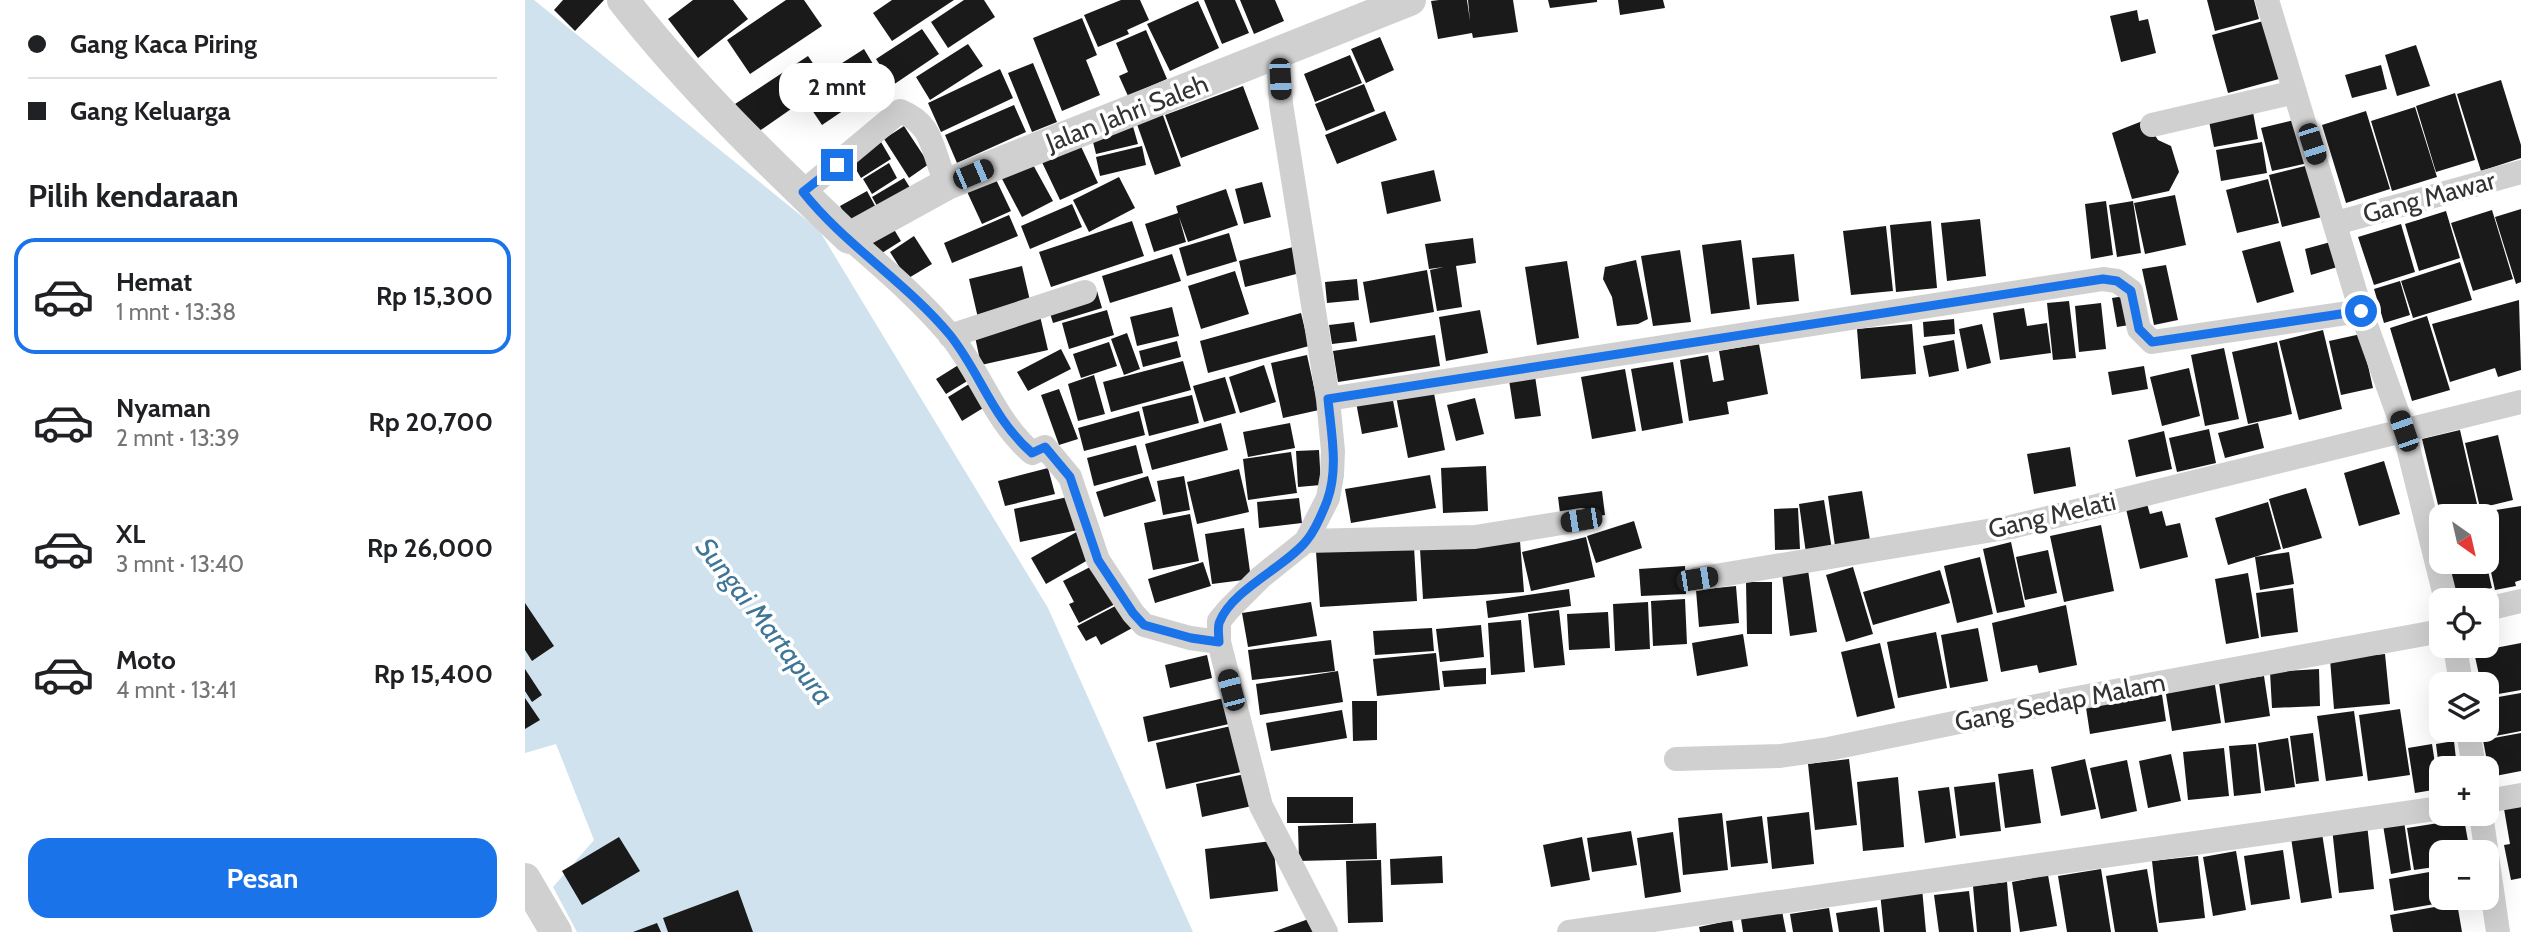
<!DOCTYPE html>
<html lang="id">
<head>
<meta charset="utf-8">
<style>
	body { margin:0; font-family:Cabin,sans-serif; background:#f6f6f6; color:#202124; height:100vh; display:flex; flex-direction:column; font-size:26px; white-space:nowrap }
	* { box-sizing:border-box; margin:0 }
	p { font-size:23px; color:#757577 }
	.icon { flex:none; width:38px; height:38px; fill:none; stroke:currentColor; stroke-width:2; stroke-linecap:round; stroke-linejoin:round }
	.map { position:relative; flex:1; overflow:hidden }
	.panel { display:flex; flex-direction:column; background:#fff; width:525px }
	.panel>* { flex:none }
	.hud { display:grid; align-content:center; height:154px; padding:0 28px; background:#fff }
	.needle { width:46px; rotate:146deg }
	.tools { position:absolute; left:1904px; top:504px; display:grid; gap:14px }
	.tools a { display:grid; place-items:center; width:70px; height:70px; border-radius:14px; background:#fff; box-shadow:0 7px 28px #0002; font-size:35px }
	.end { position:absolute; width:32px; height:32px; margin:-16px; border:9px solid #1a73e8; background:#fff; box-shadow:0 0 0 4px #fff }
	.from { border-radius:50% }
	.bubble { position:absolute; height:49px; border-radius:21px; background:#fff; box-shadow:0 7px 28px #0002; font-size:23px; font-weight:700; line-height:49px; text-align:center }
	.car { position:absolute; width:21px; height:42px; margin:-21px -10px; border-radius:9px; box-shadow:0 0 5px 2px #0007; background:linear-gradient(#222 24%,#8ab4d8 0 40%,#222 0 76%,#8ab4d8 0 86%,#222 0) }
	.hud b { display:flex; align-items:center; gap:24px; height:66px; font-size:26px }
	.hud b+b { border-top:2px solid #e0e0e0 }
	.hud i { width:18px; height:18px; background:#202124 }
	ul { padding:0; list-style:none }
	li { display:flex; align-items:center; gap:21px; height:116px; margin:0 14px 10px; padding:0 14px; border:4px solid transparent; border-radius:21px }
	li div { flex:1 }
	li b { display:block; font-size:26px }
	li em { font-style:normal; font-weight:700 }
	li.active { border-color:#1a73e8 }
	li>.icon { width:63px; height:63px; stroke-width:1.5 }
	h2 { padding:0 28px; font-size:32px; line-height:84px }
	.button { display:flex; gap:14px; margin-top:auto; padding:14px 28px }
	.button a { flex:1; height:80px; border-radius:21px; background:#1a73e8; color:#fff; font-size:28px; font-weight:700; line-height:80px; text-align:center }
	main { display:flex; flex:1; min-height:0 }
	.map>svg:first-child { display:block }
	.water { fill:#cfe2ee }
	.building { fill:#1a1a1a }
	.lines { fill:none; stroke-linecap:round; stroke-linejoin:round }
	.minor { stroke:#d0d0d0; stroke-width:24 }
	.tertiary { stroke:#d0d0d0; stroke-width:32 }
	.route { stroke:#1a73e8; stroke-width:9 }
	.labels { text-anchor:middle; stroke-width:7; stroke-linejoin:round; paint-order:stroke }
	.street-label { font-size:26px; fill:#333; stroke:#fff }
	.water-label { font-size:28px; font-style:italic; fill:#3f7597; stroke:#fff }
</style>
</head>
<body>
<main>
<section class="panel">
<div class="hud">
<b><i class="from"></i>Gang Kaca Piring</b>
<b><i></i>Gang Keluarga</b>
</div>
<h2>Pilih kendaraan</h2>
<ul>
<li class="active"><svg class="icon" aria-label="car" viewBox="0 0 24 24"><path d="M5 17H2v-5l4-1 3-4h7l3 4 3 1v5h-3M9 17h6M6 11h13"/><circle cx="7" cy="17" r="2"/><circle cx="17" cy="17" r="2"/></svg><div><b>Hemat</b><p>1 mnt · 13:38</p></div><em>Rp 15,300</em></li>
<li><svg class="icon" aria-label="car" viewBox="0 0 24 24"><path d="M5 17H2v-5l4-1 3-4h7l3 4 3 1v5h-3M9 17h6M6 11h13"/><circle cx="7" cy="17" r="2"/><circle cx="17" cy="17" r="2"/></svg><div><b>Nyaman</b><p>2 mnt · 13:39</p></div><em>Rp 20,700</em></li>
<li><svg class="icon" aria-label="car" viewBox="0 0 24 24"><path d="M5 17H2v-5l4-1 3-4h7l3 4 3 1v5h-3M9 17h6M6 11h13"/><circle cx="7" cy="17" r="2"/><circle cx="17" cy="17" r="2"/></svg><div><b>XL</b><p>3 mnt · 13:40</p></div><em>Rp 26,000</em></li>
<li><svg class="icon" aria-label="car" viewBox="0 0 24 24"><path d="M5 17H2v-5l4-1 3-4h7l3 4 3 1v5h-3M9 17h6M6 11h13"/><circle cx="7" cy="17" r="2"/><circle cx="17" cy="17" r="2"/></svg><div><b>Moto</b><p>4 mnt · 13:41</p></div><em>Rp 15,400</em></li>
</ul>
<div class="button"><a>Pesan</a></div>
</section>
<div class="map">
<svg width="1996" height="932" viewBox="0 0 1996 932">
	<rect width="100%" height="100%" fill="#fff"/>
	<path class="water" d="M0,0H9L294,230L523,608L668,932H52L28,887L69,840L31,744L0,753Z"/>
	<path class="building" d="M38,0H79L50,31L29,10Z
		M168,0H208L223,19L173,58L143,19Z
		M261,0H279L297,26L225,74L202,40Z
		M367,0H429L367,41L348,13Z
		M439,0H459L470,17L423,48L406,22Z
		M596,0H615L624,20L602,30L604,34L573,47L559,15Z
		M679,0H710L724,33L697,44Z
		M715,0H750L759,21L729,34Z
		M914,0H942L945,21L943,0H988L993,32L948,38L947,33L913,39L906,1Z
		M1023,0H1072V2L1025,8Z
		M1093,0H1138L1140,8L1095,15Z
		M1682,0H1729L1734,19L1690,31Z
		M673,1L694,48L645,71L622,24Z
		M1612,10L1614,21L1623,19L1631,53L1596,62L1585,16Z
		M557,18L572,55L561,60L575,95L537,111L508,38Z
		M1738,21L1754,79L1703,93L1687,35Z
		M397,29L414,54L368,85L351,59Z
		M621,30L642,79L603,96L594,76L603,72L591,43Z
		M855,37L869,70L841,83L826,49Z
		M443,44L458,66L405,100L391,77Z
		M1891,45L1905,86L1872,96L1860,55Z
		M339,49L366,94L342,109L314,65Z
		M825,55L837,83L790,102L779,74Z
		M283,56L302,84L230,134L210,104Z
		M508,63L532,122L507,132L483,73Z
		M1856,65L1862,89L1827,98L1820,75Z
		M475,69L488,98L416,132L403,103Z
		M320,79L334,100L297,125L283,104Z
		M1976,80L1996,145V158L1956,171L1932,94Z
		M839,84L850,111L801,131L790,104Z
		M718,86L734,129L656,158L640,115Z
		M1930,93L1950,160L1911,172L1891,106Z
		M634,104L656,166L630,175L608,113Z
		M489,105L501,132L432,163L420,135Z
		M1890,107L1912,177L1867,191L1846,121Z
		M860,111L872,140L812,164L800,135Z
		M1841,111L1865,189L1821,203L1797,125Z
		M1728,112L1733,139L1689,147L1684,121Z
		M1773,119L1783,163L1747,171L1736,128Z
		M1620,120L1633,140L1646,146L1654,172L1644,191L1607,199L1587,133Z
		M607,123L613,144L571,154L566,134Z
		M379,126L404,164L384,178L359,139Z
		M553,140L573,183L535,200L515,158Z
		M356,142L366,159L336,178L326,161Z
		M1737,142L1742,173L1696,181L1691,150Z
		M617,146L621,165L575,176L571,157Z
		M506,161L528,201L497,217L476,177Z
		M364,163L372,178L347,194L338,179Z
		M1788,164L1801,216L1757,227L1744,175Z
		M466,169L486,211L457,224L438,183Z
		M909,170L916,201L862,214L856,182Z
		M594,177L610,208L564,232L548,200Z
		M379,178L389,194L356,213L347,197Z
		M1743,179L1754,223L1712,233L1701,190Z
		M737,182L746,217L719,224L710,189Z
		M701,189L713,225L663,242L654,217L661,242L629,252L620,224L653,213L651,206Z
		M342,191L354,213L326,228L315,206Z
		M1650,195L1661,245L1620,254L1609,203Z
		M1581,201L1588,255L1566,259L1560,204Z
		M1608,201L1616,253L1592,257L1584,205Z
		M547,204L557,227L505,249L496,226Z
		M1996,209V282L1991,284L1970,217Z
		M1967,210L1988,279L1948,291L1926,223Z
		M1921,211L1935,258L1894,271L1880,224Z
		M484,215L493,236L427,263L419,243Z
		M1455,219L1461,276L1422,281L1416,223Z
		M364,221L376,241L349,258L337,238Z
		M607,221L619,256L526,287L514,252Z
		M1406,221L1412,288L1371,292L1365,225Z
		M1876,224L1890,272L1849,285L1833,237Z
		M1361,226L1368,291L1326,295L1318,231Z
		M704,233L712,261L662,276L654,248Z
		M389,236L407,264L382,279L365,252Z
		M948,238L951,263L931,266L937,307L912,311L905,270L919,267L904,269L900,244Z
		M1216,240L1225,309L1186,314L1177,245Z
		M1813,240L1819,265L1786,275L1780,249Z
		M1755,241L1769,292L1732,303L1717,251Z
		M768,247L775,273L720,287L714,261Z
		M1155,250L1166,322L1128,326L1116,256Z
		M647,254L656,281L585,303L577,276Z
		M1269,254L1274,301L1232,305L1227,258Z
		M1111,260L1123,319L1113,324L1092,326L1087,297L1078,279L1080,267Z
		M1042,261L1054,338L1012,345L1000,267Z
		M1935,262L1947,300L1888,318L1876,281Z
		M1641,265L1653,320L1629,325L1617,269Z
		M497,266L506,305L453,318L444,279Z
		M902,270L909,312L845,323L838,282Z
		M710,271L724,314L676,329L663,286Z
		M832,279L834,300L802,303L800,282Z
		M1875,281L1885,315L1859,323L1849,289Z
		M572,291L577,308L528,323L523,307Z
		M1606,295L1610,324L1592,327L1587,298Z
		M1994,300L1996,370L1973,377L1970,368L1925,382L1907,324Z
		M1544,301L1551,358L1528,360L1522,303Z
		M1576,303L1581,349L1554,352L1550,306Z
		M647,307L654,336L612,346L605,317Z
		M1499,308L1502,326L1522,323L1526,353L1475,360L1468,313Z
		M582,310L589,335L544,349L537,323Z
		M955,310L963,353L921,361L914,317Z
		M776,313L784,346L683,373L675,341Z
		M515,316L523,350L456,365L449,332Z
		M1902,316L1925,390L1887,401L1865,328Z
		M1429,319L1430,334L1399,337L1398,322Z
		M829,322L832,341L807,344L804,325Z
		M1387,324L1391,374L1336,379L1332,329Z
		M1457,324L1466,363L1442,369L1434,329Z
		M1798,330L1817,409L1774,420L1754,341Z
		M602,333L615,369L599,375L586,339Z
		M1836,334L1848,388L1816,395L1804,341Z
		M910,335L915,366L813,382L808,351Z
		M1429,340L1434,371L1404,377L1398,346Z
		M652,341L656,357L618,367L614,351Z
		M584,342L592,366L556,378L548,354Z
		M1752,342L1767,414L1723,424L1707,352Z
		M1234,344L1243,394L1202,402L1204,414L1164,421L1155,360L1183,355L1188,382L1199,380L1194,351Z
		M1699,348L1714,419L1680,426L1666,355Z
		M536,349L546,369L503,391L492,372Z
		M782,355L794,410L758,418L746,363Z
		M658,361L666,390L586,412L578,382Z
		M1148,362L1158,423L1117,431L1106,369Z
		M435,364L444,380L421,394L411,379Z
		M739,365L751,402L715,413L704,377Z
		M1619,366L1623,389L1587,395L1583,372Z
		M1664,368L1675,416L1637,426L1625,377Z
		M1100,369L1111,431L1067,439L1056,377Z
		M569,375L580,414L553,421L543,384Z
		M1010,376L1016,416L990,419L984,380Z
		M700,377L711,413L679,422L668,386Z
		M449,381L463,405L437,421L423,397Z
		M907,383L920,450L883,458L870,391Z
		M534,389L553,439L534,445L516,395Z
		M866,390L873,427L837,434L830,397Z
		M667,395L674,423L624,436L617,407Z
		M950,398L959,434L931,441L922,405Z
		M614,411L620,435L559,451L553,428Z
		M696,423L703,450L627,470L620,444Z
		M765,423L770,448L723,457L718,432Z
		M1733,423L1739,448L1700,458L1693,433Z
		M1684,429L1691,463L1652,472L1644,438Z
		M1935,430L1952,504L1915,513L1897,439Z
		M1639,431L1647,469L1611,477L1603,440Z
		M1973,435L1988,500L1955,508L1940,443Z
		M611,445L618,473L569,486L562,458Z
		M1545,447L1551,486L1509,494L1502,454Z
		M794,450L796,485L773,487L771,451Z
		M766,452L772,493L723,500L718,459Z
		M1859,461L1875,514L1834,526L1819,473Z
		M961,466L963,511L918,513L916,468Z
		M523,468L530,494L480,506L473,481Z
		M714,469L724,512L672,524L662,482Z
		M905,475L911,508L826,523L820,489Z
		M623,476L631,501L579,517L571,492Z
		M659,476L665,510L638,515L632,481Z
		M1781,488L1797,538L1758,549L1744,499Z
		M1077,491L1080,515L1036,521L1033,497Z
		M1337,491L1345,540L1310,546L1303,496Z
		M547,496L553,530L495,542L489,509Z
		M774,498L777,523L734,528L732,502Z
		M1299,500L1308,556L1282,560L1274,504Z
		M1743,502L1756,549L1703,565L1690,518Z
		M1622,504L1625,514L1637,511L1641,526L1655,523L1663,557L1615,569L1601,509Z
		M1996,506V580L1990,582L1991,586L1970,590L1962,554V516H1953L1952,513Z
		M1273,508L1275,549L1250,550L1249,509Z
		M665,514L674,561L628,570L619,523Z
		M1109,521L1117,548L1071,563L1062,536Z
		M1576,525L1589,591L1539,602L1525,536Z
		M719,528L726,579L687,584L680,534Z
		M555,530L570,556L521,584L506,558Z
		M1061,537L1070,577L1006,591L997,552Z
		M995,541L999,592L898,599L895,549Z
		M1486,542L1500,607L1472,613L1458,549Z
		M889,546L892,601L795,607L791,552Z
		M1523,550L1532,593L1500,600L1491,557Z
		M1764,552L1769,584L1735,590L1730,557Z
		M1455,557L1468,614L1432,623L1419,566Z
		M678,562L686,586L630,603L623,579Z
		M1920,562H1961L1967,588L1928,598Z
		M569,565L594,602L554,623L544,604L549,602L538,581Z
		M1160,566L1161,594L1116,596L1114,569Z
		M1328,567L1348,634L1321,642L1301,575Z
		M1283,570L1292,632L1265,636L1257,574Z
		M1415,570L1425,603L1348,625L1338,592Z
		M1723,573L1734,638L1701,644L1690,579Z
		M1221,582H1247V634H1222Z
		M1211,586L1214,623L1174,627L1171,590Z
		M1768,588L1773,632L1736,637L1731,593Z
		M1044,589L1046,606L963,618L961,601Z
		M1160,599L1162,644L1128,646L1126,601Z
		M598,602L611,626L576,645L571,636L561,641L552,626Z
		M786,602L792,636L723,647L717,613Z
		M1123,602L1125,649L1090,651L1088,604Z
		M0,603L29,646L7,661L0,650Z
		M1541,605L1552,665L1514,673L1512,665L1476,672L1467,623Z
		M1034,610L1040,665L1009,668L1003,614Z
		M1083,612L1085,648L1044,650L1042,614Z
		M996,620L1000,672L966,675L963,623Z
		M956,625L959,657L915,662L911,629Z
		M907,628L909,651L850,655L848,631Z
		M1453,628L1463,681L1425,688L1416,635Z
		M1411,632L1422,688L1373,698L1362,642Z
		M1218,634L1223,666L1172,676L1167,643Z
		M806,640L810,671L727,680L723,650Z
		M1355,643L1370,708L1332,717L1316,652Z
		M1996,643V690L1962,696V684H1956L1949,652Z
		M911,653L915,690L852,696L848,659Z
		M1860,654L1865,704L1809,709L1805,659Z
		M682,655L687,678L645,688L640,665Z
		M961,668V684L919,687L917,671Z
		M0,669L17,695L7,702L0,691Z
		M1794,669L1795,706L1747,708L1745,672Z
		M813,671L818,702L735,715L731,684Z
		M1739,676L1745,716L1700,723L1694,683Z
		M1689,679L1696,723L1647,731L1640,688Z
		M1636,688L1641,721L1565,734L1560,701Z
		M1996,693V731L1960,738L1962,699Z
		M0,698L15,720L0,729Z
		M699,698L704,724L623,742L618,717Z
		M827,701H852V740L828,741Z
		M1875,709L1885,775L1843,781L1834,715Z
		M817,710L822,738L746,751L741,723Z
		M1829,711L1838,776L1801,781L1792,716Z
		M706,726L716,772L641,789L631,743Z
		M1788,733L1794,781L1771,784L1765,736Z
		M1996,733V771L1965,777L1958,740Z
		M1763,738L1770,787L1740,791L1733,743Z
		M1929,741L1932,768H1914L1911,744Z
		M1731,744L1736,793L1709,796L1704,746Z
		M1907,744L1914,789L1890,793L1883,748Z
		M1699,748L1704,796L1663,800L1658,752Z
		M1646,754L1656,801L1623,808L1614,761Z
		M1324,759L1332,825L1290,830L1283,764Z
		M1560,759L1571,809L1536,816L1526,767Z
		M1602,760L1612,811L1576,819L1565,768Z
		M1508,769L1516,823L1480,828L1473,774Z
		M720,774L727,806L677,817L671,784Z
		M1373,777L1379,847L1338,851L1332,782Z
		M1470,782L1476,831L1435,836L1429,787Z
		M1424,787L1431,838L1400,843L1393,791Z
		M762,797H828V823H762Z
		M1996,800V878L1986,880L1979,845L1985,844L1978,803Z
		M1284,812L1289,864L1247,869L1242,817Z
		M1197,813L1203,870L1158,875L1153,818Z
		M1237,816L1243,863L1206,867L1201,821Z
		M1939,819L1945,852H1916V866L1889,870L1882,828Z
		M1879,821L1886,870L1866,874L1858,825Z
		M851,823L852,859L774,861L773,826Z
		M1842,824L1849,889L1814,893L1807,828Z
		M1106,831L1112,865L1067,872L1062,838Z
		M1148,832L1156,892L1120,898L1112,838Z
		M1797,833L1807,898L1776,903L1766,838Z
		M94,837L115,871L57,905L37,871Z
		M1057,837L1065,880L1026,887L1018,845Z
		M748,841L753,891L685,899L680,849Z
		M1758,850L1765,899L1726,905L1719,856Z
		M1711,851L1721,910L1688,916L1678,857Z
		M917,856L918,883L866,885L865,859Z
		M1673,856L1680,918L1634,923L1627,861Z
		M856,860L858,922L823,923L821,861Z
		M1576,869L1586,932H1542L1533,876Z
		M1622,869L1633,932H1590L1581,876Z
		M1916,870V898L1939,899L1869,911L1864,879Z
		M1523,875L1532,926L1495,932L1487,882Z
		M1482,882L1486,932H1452L1448,886Z
		M1397,888L1401,932H1359L1355,892Z
		M213,890L228,932H143L138,918Z
		M1444,891L1449,932H1414L1409,895Z
		M1932,903L1937,932H1868L1865,915Z
		M1352,907L1355,932H1314L1311,913Z
		M1304,908L1308,932H1268L1265,914Z
		M1257,911L1261,932H1218L1216,919Z
		M789,917L794,932H748Z
		M1207,920L1209,932H1175L1174,927Z
		M132,923L136,932H108Z"/>
	<g class="lines">
		<path class="minor" d="M1742,0L1836,311L1879,431L1921,600
			M753,55L756,104L803,399L808,451L807,475L803,498L781,541L736,577L704,609L694,621V642L736,806L801,932
			M1627,125L1770,92
			M278,192L375,111C411,125 406,153 422,184
			M1811,223L1996,172
			M324,238C358,268 395,299 425,335C456,373 469,420 507,453L520,447L545,477L573,560L608,613L619,625L665,638L694,642
			M425,336L560,292
			M803,399L1578,279L1592,281L1606,291L1614,329L1627,342L1836,311
			M781,541L950,537L1056,520
			M1172,579L1486,527L1996,402
			M1962,609L1996,601
			M1930,646L1936,684
			M1943,730L1949,768
			M1151,759L1255,756L1303,749L1536,701L1916,631
			M1962,801L1996,795
			M1956,814L1973,932
			M1044,932L1916,808"/>
		<path class="tertiary" d="M98,0C165,86 245,163 324,238L422,184L885,0
			M0,879L31,932"/>
	</g>
	<g class="lines">
		<path class="route" d="M312,165L278,192C320,245 381,282 425,335C456,374 467,418 507,453L520,447L545,477L573,560L608,613L619,625L666,638L694,642C694,636 692,626 695,621C708,589 762,566 782,540C791,529 797,514 802,501C814,469 806,432 803,399L1578,279L1592,281L1606,291L1614,329L1627,342L1836,311"/>
	</g>
	<g class="labels">
		<g class="street-label">
			<text transform="translate(602 113) rotate(-21)" y="9">Jalan Jahri Saleh</text>
			<text transform="translate(1904 197) rotate(-15)" y="9">Gang Mawar</text>
			<text transform="translate(1527 515) rotate(-13)" y="9">Gang Melati</text>
			<text transform="translate(1535 702) rotate(-11)" y="9">Gang Sedap Malam</text>
		</g>
		<g class="water-label">
			<text transform="translate(240 621) rotate(52)" y="10">Sungai Martapura</text>
		</g>
	</g>
</svg>
<div class="tools">
<a><svg class="needle" viewBox="-14 -14 28 28"><path d="M0-13l5 13h-10z" fill="#e53935"/><path d="M0 13l5-13h-10z" fill="#757577"/></svg></a>
<a><svg class="icon" aria-label="locate" viewBox="0 0 24 24"><circle cx="12" cy="12" r="6"/><path d="M12 2v4M12 18v4M2 12h4M18 12h4"/></svg></a>
<a><svg class="icon" aria-label="layers" viewBox="0 0 24 24"><path d="M12 4l9 5-9 5-9-5zM3 14l9 5 9-5"/></svg></a>
<a>+</a>
<a>−</a>
</div>
<i class="end from" style="left:1836px;top:311px"></i>
<i class="end" style="left:312px;top:165px"></i>
<div class="bubble" style="left:254px;top:63px;width:116px">2 mnt</div>
<i class="car" style="left:755px;top:79px;rotate:177deg"></i>
<i class="car" style="left:1787px;top:144px;rotate:162deg"></i>
<i class="car" style="left:448px;top:174px;rotate:67deg"></i>
<i class="car" style="left:1879px;top:431px;rotate:341deg"></i>
<i class="car" style="left:1056px;top:520px;rotate:261deg"></i>
<i class="car" style="left:1172px;top:579px;rotate:81deg"></i>
<i class="car" style="left:706px;top:690px;rotate:345deg"></i>
</div>
</main>
</body>
</html>
